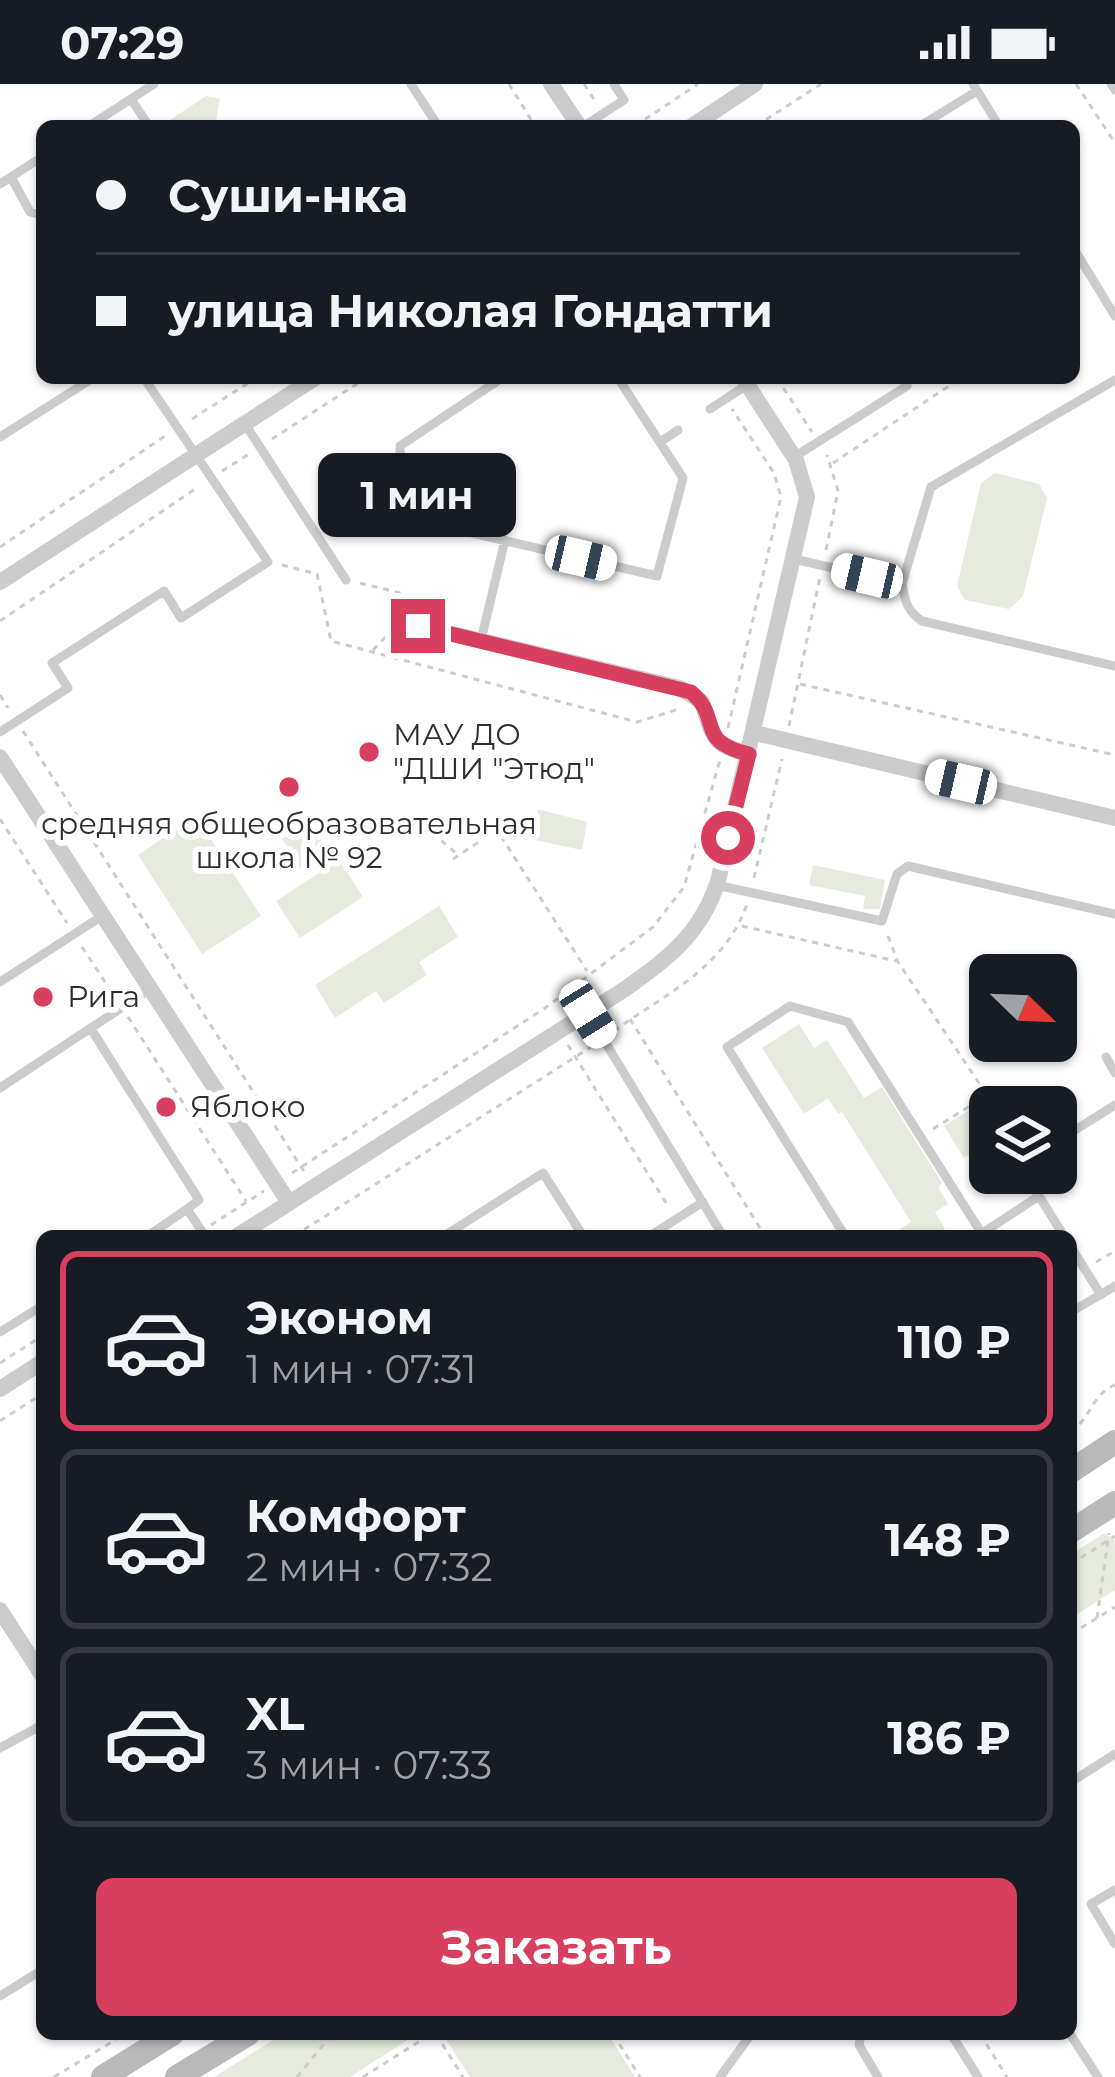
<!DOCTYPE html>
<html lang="ru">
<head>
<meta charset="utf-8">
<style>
	body { margin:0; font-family:Montserrat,sans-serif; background:#20242c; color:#f1f3f6; height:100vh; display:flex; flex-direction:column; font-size:45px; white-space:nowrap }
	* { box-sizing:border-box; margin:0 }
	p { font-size:39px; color:#9ea1a6 }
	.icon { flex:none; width:66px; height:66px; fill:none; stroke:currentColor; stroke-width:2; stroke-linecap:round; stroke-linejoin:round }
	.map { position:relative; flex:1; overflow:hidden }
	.side { position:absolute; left:36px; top:1146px; width:1041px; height:810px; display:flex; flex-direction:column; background:#171b24; border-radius:18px; box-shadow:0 3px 9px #0004 }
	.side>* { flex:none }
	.top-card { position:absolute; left:36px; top:36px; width:1044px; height:264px; border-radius:18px; box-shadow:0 3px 9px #0004; display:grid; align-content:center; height:264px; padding:0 60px; background:#171b24 }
	.needle { width:78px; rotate:113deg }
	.buttons { position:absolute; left:969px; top:870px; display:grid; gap:24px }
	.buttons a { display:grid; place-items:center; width:108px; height:108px; border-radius:18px; background:#171b24; box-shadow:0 3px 9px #0004; font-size:60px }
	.end { position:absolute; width:54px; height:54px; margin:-27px; border:15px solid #d83f5e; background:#fff; box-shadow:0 0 0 6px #fff }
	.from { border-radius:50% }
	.bubble { position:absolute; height:84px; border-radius:18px; background:#171b24; box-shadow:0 3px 9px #0004; font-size:39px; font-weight:700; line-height:84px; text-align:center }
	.car { position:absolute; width:36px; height:72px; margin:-36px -18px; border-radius:15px; box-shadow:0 0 9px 3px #0007; background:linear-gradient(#fff 24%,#345 0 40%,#fff 0 76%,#345 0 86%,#fff 0) }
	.top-card b { display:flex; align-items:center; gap:42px; height:114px; font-size:45px }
	.top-card b+b { border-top:3px solid #363941 }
	.top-card i { width:30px; height:30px; background:#f1f3f6 }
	ul { padding:21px 0 0; list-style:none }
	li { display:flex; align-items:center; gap:36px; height:180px; margin:0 24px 18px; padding:0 36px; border:6px solid #363941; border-radius:18px }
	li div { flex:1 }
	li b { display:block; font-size:45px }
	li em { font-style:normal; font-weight:700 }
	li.current { border-color:#d83f5e }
	li>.icon { width:108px; height:108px; stroke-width:1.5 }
	.cta { display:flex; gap:24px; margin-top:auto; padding:24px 60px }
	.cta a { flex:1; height:138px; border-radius:18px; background:#d83f5e; color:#fff; font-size:48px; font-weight:700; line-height:138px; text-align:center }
	.status { display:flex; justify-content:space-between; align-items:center; height:84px; padding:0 60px; background:#171b24; direction:ltr }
	.status svg { height:33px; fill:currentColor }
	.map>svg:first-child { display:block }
	.green { fill:#e7ebde }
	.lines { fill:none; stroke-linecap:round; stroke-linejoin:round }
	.path { stroke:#ccc; stroke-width:3; stroke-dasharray:6 6; stroke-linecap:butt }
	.lane { stroke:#ccc; stroke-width:9 }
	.street { stroke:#ccc; stroke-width:16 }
	.secondary { stroke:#b9b9b9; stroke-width:24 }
	.route { stroke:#d83f5e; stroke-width:15 }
	.poi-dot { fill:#d83f5e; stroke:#fff; stroke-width:4.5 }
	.labels { text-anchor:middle; stroke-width:12; stroke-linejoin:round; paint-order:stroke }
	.poi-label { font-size:30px; fill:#2f2f2f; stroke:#fff; text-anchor:start }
</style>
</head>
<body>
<div class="status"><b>07:29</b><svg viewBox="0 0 49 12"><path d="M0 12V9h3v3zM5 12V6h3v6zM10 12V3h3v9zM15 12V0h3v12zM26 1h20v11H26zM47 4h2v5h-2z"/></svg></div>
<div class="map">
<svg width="1115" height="1993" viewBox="0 0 1115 1993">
	<rect width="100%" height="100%" fill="#fff"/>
	<path class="green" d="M206,12L220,15L215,42H161Z
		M995,389L1039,400L1047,414L1023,512L1009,525L965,516L957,502L981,399Z
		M538,725L587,738L582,766L530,755Z
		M196,732L261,832L202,870L138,771Z
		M306,733L332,773L305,791L279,750Z
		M339,776L363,813L300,854L276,817Z
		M813,781L885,796L880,825H863L865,812L809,801Z
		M439,822L458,853L419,878L427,891L384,919L376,907L335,934L315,901Z
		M799,940L814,964L827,956L864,1014L882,1003L942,1099L938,1103L948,1120L935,1128L945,1145L933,1152H889L911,1138L842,1028L838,1030L828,1014L804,1030L762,964Z
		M986,1015L991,1023L990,1068L984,1061L964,1074L944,1042Z
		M1105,1449L1115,1457V1506L1071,1534V1470Z
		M283,1950H417L350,1993H214Z
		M447,1950H608L635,1993H470L444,1952Z"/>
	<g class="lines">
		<path class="path" d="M509,0L535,42
			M584,0L597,20
			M1076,0L1115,59
			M635,42L698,0
			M756,42L821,0
			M777,294L812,348
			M192,335L256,294
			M272,355L366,294
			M833,379L961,294
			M222,387L249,370
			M0,463L168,350
			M826,466L838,407L827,371
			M282,481L317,490L331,557L637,638L679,625
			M360,499L420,514
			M416,523L424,515L422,523
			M0,537L198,403
			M373,566L400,538
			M800,600L1115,671
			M0,611L8,624
			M789,642L820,493
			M728,644L781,413L774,389L732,325
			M23,647L305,1089
			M0,735L67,839
			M430,736L436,752L457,770
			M453,775L497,746L587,887
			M754,794L782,675
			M742,842L896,877
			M888,852L898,878L995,1023
			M82,863L113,910
			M128,933L246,1117
			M630,935L765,1152
			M614,947C665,910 725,884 747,820
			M568,961L668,1122
			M933,1045L986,1012
			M292,1089L545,924L653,843L684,803L720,676
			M211,1141L264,1107
			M294,1152L591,963
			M1096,1178L1115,1167
			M0,1279L42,1252
			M0,1337L42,1310
			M1071,1348C1090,1335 1093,1309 1115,1301
			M1071,1480L1115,1452
			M1097,1534L1109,1449
			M1071,1550L1115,1523
			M436,1950L463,1993
			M613,1950L640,1993
			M980,1950L1007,1993
			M54,1993L125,1950
			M297,1993L332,1950
			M363,1993L431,1950"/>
		<path class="lane" d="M411,0L438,42
			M973,0L999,42
			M1111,0L1115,6
			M131,15L149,42
			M89,42L154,0
			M584,42L624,16L614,0
			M920,42L977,7
			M11,93L30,128L42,131
			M0,100L42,73
			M1074,165L1115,232
			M502,294L400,362L401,394L438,441L657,492L683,394L618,294
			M710,325L747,301
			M245,340L346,496
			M0,353L93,294
			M660,358L678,346
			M794,373L907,302L902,294
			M794,475L902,500L931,403L1115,296
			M902,500C905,517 907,527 922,537L1115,582
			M481,556L505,456
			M0,648L68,604L52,579L164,507L181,534L268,478L144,294
			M716,801L882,837L897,790L908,782L1115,830
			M0,898L102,832
			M588,930L723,1152
			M91,945L199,1116L187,1125L205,1152
			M1106,973L1115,989
			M0,1004L150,905
			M1056,1058L1115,1021
			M1039,1112L1064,1152
			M148,1152L187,1125
			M444,1152L543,1089L583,1152
			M650,1152L703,1118
			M845,1152L727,963L790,922L848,938L982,1150
			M978,1152L1039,1112L1024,1089
			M1071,1163L1101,1211
			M1071,1228L1115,1202
			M0,1248L42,1222
			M0,1664L42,1641
			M1071,1698L1115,1670
			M1115,1806L1091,1820L1115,1860
			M0,1912L42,1886
			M861,1950L859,1961L878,1993
			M951,1950L978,1993
			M1070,1950L1098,1993
			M720,1993L751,1950"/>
		<path class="street" d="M551,0L579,42
			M692,42L755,0
			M0,498L315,294
			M418,542L680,604L702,618C713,653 712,661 749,670
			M755,649L1115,734
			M0,673L288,1117
			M237,1152L622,907C667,876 701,850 718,797L807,413L796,376L743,294
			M0,1305L42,1278
			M0,1526L42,1591"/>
		<path class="secondary" d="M1071,1387L1115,1358
			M1071,1447L1115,1419
			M103,1993L172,1950
			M177,1993L248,1950"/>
	</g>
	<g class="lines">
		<path class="route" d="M418,542L691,608C723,635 694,657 749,670L728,754"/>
	</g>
	<g class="poi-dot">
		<circle cx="369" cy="668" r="12"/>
		<circle cx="289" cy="703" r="12"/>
		<circle cx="43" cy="913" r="12"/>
		<circle cx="166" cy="1023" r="12"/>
	</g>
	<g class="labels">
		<g class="poi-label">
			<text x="393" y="661">МАУ ДО<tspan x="393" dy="34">"ДШИ "Этюд"</tspan></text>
			<text x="289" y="750" text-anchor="middle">средняя общеобразовательная<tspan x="289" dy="34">школа № 92</tspan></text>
			<text x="67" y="923">Рига</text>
			<text x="190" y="1033">Яблоко</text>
		</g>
	</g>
</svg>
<div class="buttons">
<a><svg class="needle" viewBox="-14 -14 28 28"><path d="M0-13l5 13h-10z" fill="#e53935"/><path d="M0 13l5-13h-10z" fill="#9ea1a6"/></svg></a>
<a><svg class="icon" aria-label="layers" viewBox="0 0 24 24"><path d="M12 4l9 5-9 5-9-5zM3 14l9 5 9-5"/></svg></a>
</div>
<i class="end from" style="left:728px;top:754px"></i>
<i class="end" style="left:418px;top:542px"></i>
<div class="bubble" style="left:318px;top:369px;width:198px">1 мин</div>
<i class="car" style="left:581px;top:474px;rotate:103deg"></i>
<i class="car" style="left:867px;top:492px;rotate:283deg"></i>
<i class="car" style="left:961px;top:698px;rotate:283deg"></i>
<i class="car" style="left:588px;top:930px;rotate:148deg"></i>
<div class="top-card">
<b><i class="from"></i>Суши-нка</b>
<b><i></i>улица Николая Гондатти</b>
</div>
<section class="side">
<ul>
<li class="current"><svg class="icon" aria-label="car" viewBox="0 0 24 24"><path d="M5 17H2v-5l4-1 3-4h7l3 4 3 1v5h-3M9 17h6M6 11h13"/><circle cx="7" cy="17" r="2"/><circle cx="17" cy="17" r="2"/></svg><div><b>Эконом</b><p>1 мин · 07:31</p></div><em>110 ₽</em></li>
<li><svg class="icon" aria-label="car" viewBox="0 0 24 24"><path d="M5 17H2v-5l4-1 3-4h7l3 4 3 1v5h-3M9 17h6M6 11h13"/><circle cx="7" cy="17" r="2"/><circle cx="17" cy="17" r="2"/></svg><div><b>Комфорт</b><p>2 мин · 07:32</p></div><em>148 ₽</em></li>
<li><svg class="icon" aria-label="car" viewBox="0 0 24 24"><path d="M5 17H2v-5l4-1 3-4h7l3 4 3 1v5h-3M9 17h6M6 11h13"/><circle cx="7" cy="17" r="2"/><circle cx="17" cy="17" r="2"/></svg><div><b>XL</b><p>3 мин · 07:33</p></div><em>186 ₽</em></li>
</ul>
<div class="cta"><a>Заказать</a></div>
</section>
</div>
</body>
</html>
